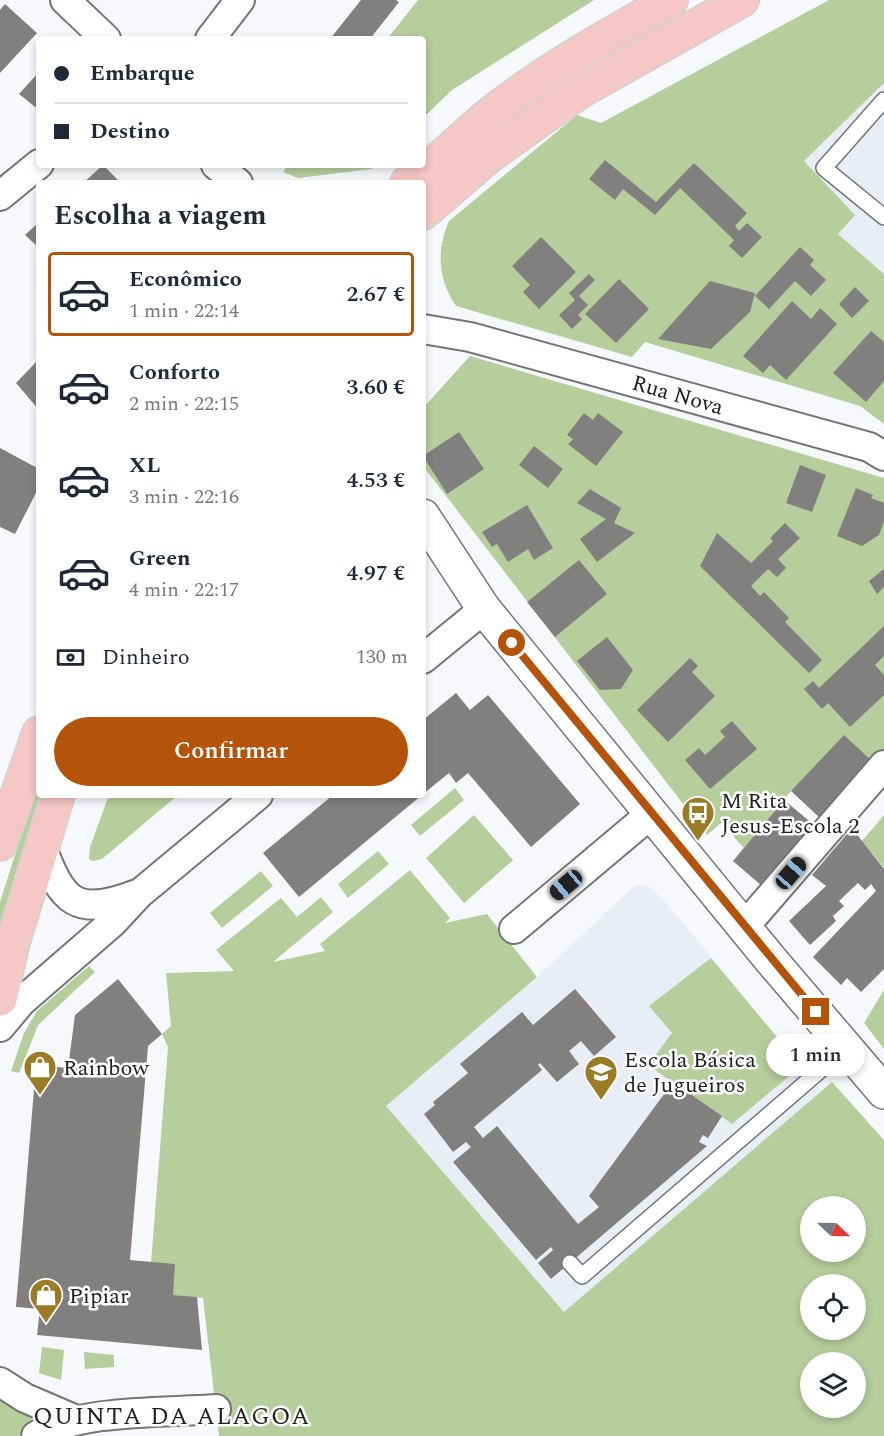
<!DOCTYPE html>
<html lang="pt">
<head>
<meta charset="utf-8">
<style>
	body { margin:0; font-family:Spectral,serif; background:#f6f6f7; color:#1f2937; height:100vh; display:flex; flex-direction:column; font-size:22px; white-space:nowrap }
	* { box-sizing:border-box; margin:0 }
	p { font-size:20px; color:#747a83 }
	.icon { flex:none; width:33px; height:33px; fill:none; stroke:currentColor; stroke-width:2; stroke-linecap:round; stroke-linejoin:round }
	.map { position:relative; flex:1; overflow:hidden }
	.side { position:absolute; left:36px; top:180px; width:390px; height:618px; display:flex; flex-direction:column; background:#fff; border-radius:6px; box-shadow:0 3px 9px #0003 }
	.side>* { flex:none }
	.guide { position:absolute; left:36px; top:36px; width:390px; height:132px; border-radius:6px; box-shadow:0 3px 9px #0003; display:grid; align-content:center; height:132px; padding:0 18px; background:#fff }
	.needle { width:39px; rotate:112deg }
	.fabs { position:absolute; left:800px; top:1196px; display:grid; gap:12px }
	.fabs a { display:grid; place-items:center; width:66px; height:66px; border-radius:50%; background:#fff; box-shadow:0 3px 9px #0003; font-size:30px }
	.end { position:absolute; width:27px; height:27px; margin:-14px; border:8px solid #b45309; background:#fff; box-shadow:0 0 0 3px #fff }
	.from { border-radius:50% }
	.bubble { position:absolute; height:42px; border-radius:21px; background:#fff; box-shadow:0 3px 9px #0003; font-size:20px; font-weight:600; line-height:42px; text-align:center }
	.car { position:absolute; width:18px; height:36px; margin:-18px -9px; border-radius:8px; box-shadow:0 0 4px 2px #0007; background:linear-gradient(#222 24%,#8ab4d8 0 40%,#222 0 76%,#8ab4d8 0 86%,#222 0) }
	.guide b { display:flex; align-items:center; gap:21px; height:57px; font-size:22px }
	.guide b+b { border-top:2px solid #e0e1e3 }
	.guide i { width:15px; height:15px; background:#1f2937 }
	ul { padding:0; list-style:none }
	li { display:flex; align-items:center; gap:18px; height:84px; margin:0 12px 9px; padding:0 6px; border:3px solid transparent; border-radius:6px }
	li div { flex:1 }
	li b { display:block; font-size:22px }
	li em { font-style:normal; font-weight:600 }
	li.selected { border-color:#b45309 }
	li>.icon { width:54px; height:54px; stroke-width:1.5 }
	h2 { padding:0 18px; font-size:27px; line-height:72px }
	.pay { display:flex; align-items:center; gap:15px; height:66px; padding:0 18px; font-size:22px }
	.pay p { margin-inline-start:auto }
	.cta { display:flex; gap:12px; margin-top:auto; padding:12px 18px }
	.cta a { flex:1; height:69px; border-radius:36px; background:#b45309; color:#fff; font-size:24px; font-weight:600; line-height:69px; text-align:center }
	.map>svg:first-child { display:block }
	.built { fill:#e8edf6 }
	.green { fill:#b6ce9c; fill-rule:evenodd }
	.building { fill:#82807e }
	.lines { fill:none; stroke-linecap:round; stroke-linejoin:round }
	.lane-casing { stroke:#747578; stroke-width:18 }
	.street-casing { stroke:#747578; stroke-width:32 }
	.secondary-casing { stroke:#747578; stroke-width:36 }
	.primary-casing { stroke:#d2d2d3; stroke-width:36 }
	.lane { stroke:#fff; stroke-width:15 }
	.street { stroke:#fff; stroke-width:28 }
	.secondary { stroke:#fff; stroke-width:33 }
	.primary { stroke:#f5c7c5; stroke-width:33 }
	.route { stroke:#b45309; stroke-width:8 }
	.labels { text-anchor:middle; stroke-width:5; stroke-linejoin:round; paint-order:stroke }
	.street-label { font-size:22px; fill:#202021; stroke:#fff }
	.poi-label { font-size:22px; fill:#202021; stroke:#fff; text-anchor:start }
	.neighbourhood-label { font-size:24px; letter-spacing:1.5px; fill:#202021; stroke:#fff }
</style>
</head>
<body>
<div class="map">
<svg width="884" height="1436" viewBox="0 0 884 1436">
	<rect width="100%" height="100%" fill="#f7f8fb"/>
	<path class="built" d="M884,83V274L838,234L804,161Z
		M639,884L650,887L666,902L822,1091L564,1312L386,1106L537,977L633,887Z"/>
	<path class="green" d="M418,0H594L452,90L423,118V39H387Z
		M829,0H884V83L804,161L855,215L838,234L884,274V424L860,406L645,342L632,357L456,306C438,280 436,250 449,221L577,115L601,123Z
		M288,165H375L371,169L298,178L283,172Z
		M470,356L884,478V750L873,762L791,791L744,848L721,823L707,835L423,466V408Z
		M39,779V795H41L0,941V902Z
		M455,788L464,800L420,836L411,825Z
		M109,795H178L102,859L93,861L89,859L90,847Z
		M474,815L513,860L464,903L426,858Z
		M884,815V868L862,841Z
		M378,851L389,864L348,898L338,884Z
		M410,870L450,918L445,923L487,914L537,977L386,1106L564,1312L832,1082L884,1140V1436H219L203,1298L173,1295L151,1263L168,1047L162,1034L171,1026L166,973L234,971L216,950L281,898L297,917L321,897L333,912L273,962L325,951L320,944ZM810,1206H855V1251H810ZM810,1284H855V1329H810ZM810,1362H855V1407H810Z
		M261,871L273,886L222,928L210,913Z
		M711,958L801,1066L732,1124L648,1065L672,1033L649,1006Z
		M89,966L95,972L38,1025L19,1073L11,1071L24,1033L37,1011Z
		M884,990V1049L864,1023Z
		M42,1347L64,1350L61,1380L39,1373Z
		M84,1352L114,1355V1367L85,1369Z
		M0,1398L44,1420L18,1436H0Z"/>
	<path class="building" d="M361,0H396L399,2L370,39H330Z
		M5,4L37,33L0,73V10Z
		M39,72V110L19,94Z
		M605,160L656,202L694,163L747,213L735,226L739,231L747,223L762,237L742,258L729,246L734,240L680,188L655,215L623,189L615,200L589,179Z
		M103,165L121,183H83Z
		M39,222V248L25,235Z
		M541,237L576,272L539,309L523,292L530,285L512,266Z
		M800,247L814,260L810,265L826,280L811,296L795,281L769,309L755,296Z
		M589,274L595,280L579,296L588,305L578,315L582,319L572,329L559,315L575,300L569,293Z
		M619,279L649,309L616,343L585,314Z
		M710,281L755,293L750,312L711,349L658,339Z
		M855,287L869,301L852,318L839,304Z
		M792,301L811,319L820,308L837,324L786,380L770,365L763,373L743,356Z
		M871,331L884,342V381L866,402L833,373Z
		M39,359V410L16,383Z
		M584,413L593,420L598,413L623,432L596,466L568,444L573,439L567,435Z
		M459,432L484,469L447,494L423,456Z
		M534,446L563,469L548,488L519,465Z
		M0,448L39,469V487L15,534L0,527Z
		M800,465L826,475L812,512L786,503Z
		M856,488L873,495L871,498L884,503V521L879,535L862,546L837,536Z
		M590,489L621,508L614,523L635,533L597,562L580,539L606,519L577,503Z
		M527,505L553,548L534,560L528,549L508,562L497,544L492,547L482,532Z
		M785,523L800,538L778,559L786,568L777,577L768,569L751,586L760,596L764,592L789,618L785,622L822,660L809,673L700,566L717,533L751,563L773,541L770,538Z
		M579,560L607,594L555,637L527,602Z
		M884,569V587L877,594L869,581Z
		M884,626V656L875,665L884,675V695L850,727L828,703L822,709L804,689L813,681L819,688Z
		M607,637L633,670L621,689L600,690L577,661Z
		M690,658L698,666L692,672L715,696L668,742L637,710Z
		M456,693L470,710L488,695L580,804L531,847L468,773L456,783L449,773L423,794V720Z
		M732,721L757,749L710,789L685,760L699,748L705,755L725,737L720,731Z
		M844,735L873,762L820,818L791,791Z
		M333,795H422L299,897L263,853Z
		M784,800L814,825L762,886L733,861Z
		M852,828L884,869V969L861,992L847,978L841,985L813,957L876,891L871,884L865,890L858,883L839,901L844,906L833,916L836,921L810,945L789,921L826,886L812,875Z
		M118,979L162,1034L148,1046L130,1260L175,1264L173,1295L197,1297L202,1350L37,1335L40,1309L16,1307L36,1065L68,1068L75,1015Z
		M575,989L616,1037L594,1056L581,1041L569,1051L579,1064L557,1082L540,1063L538,1065L542,1070L474,1127L483,1138L497,1126L578,1224L599,1207L589,1196L673,1082L722,1116L708,1138L703,1135L699,1142L707,1146L551,1279L538,1263L553,1250L551,1247L536,1260L453,1162L471,1147L466,1142L453,1152L424,1114L435,1105L433,1102L468,1073L460,1064L522,1012L533,1025Z"/>
	<g class="lines">
		<g class="lane-casing">
			<path id="lane" d="M884,100L824,168L884,217
				M570,1263L582,1276L846,1048"/>
		</g>
		<g class="street-casing">
			<path id="street" d="M65,0L106,39
				M210,39L240,0
				M216,165L238,183
				M0,196L39,164
				M423,329L470,337L869,447L884,456
				M423,659L484,609
				M41,845C62,902 75,918 137,894
				M744,927L884,765
				M514,929L652,813
				M0,1027L21,1002L112,923L139,894L258,795
				M0,1382L25,1398L74,1419
				M36,1436C80,1409 163,1413 216,1409"/>
		</g>
		<g class="secondary-casing">
			<path id="secondary" d="M423,516L484,609L771,960L884,1092"/>
		</g>
		<g class="primary-casing">
			<path id="primary" d="M407,183C440,163 468,130 499,107C553,66 612,33 671,0
				M423,213L488,157L579,92L742,0
				M0,844L39,733
				M0,999L13,942L58,795"/>
		</g>
		<use href="#lane" class="lane"/>
		<use href="#street" class="street"/>
		<use href="#secondary" class="secondary"/>
		<use href="#primary" class="primary"/>
	</g>
	<g class="lines">
		<path class="route" d="M512,643L816,1012"/>
	</g>
	<defs>
		<g id="bus-pin" transform="scale(1.725)"><path d="M0 17L-7.5 6A9.5 9.5 0 1 1 7.5 6Z" fill="#997c25" stroke="#fff"/><path d="M-5-6H5V4H4V6H2V4H-2V6H-4V4H-5ZM-3.5-4V0h7V-4ZM-3.5 1.2v1.5H-2V1.2ZM2 1.2v1.5H3.5V1.2Z" fill="#fff"/></g>
		<g id="shop-pin" transform="scale(1.725)"><path d="M0 17L-7.5 6A9.5 9.5 0 1 1 7.5 6Z" fill="#997c25" stroke="#fff"/><path d="M-5-2.5h2.3a2.7 3.5 0 0 1 5.4 0H5L5.5 6h-11ZM-1.5-2.5h3a1.5 2.3 0 0 0-3 0Z" fill="#fff"/></g>
		<g id="school-pin" transform="scale(1.725)"><path d="M0 17L-7.5 6A9.5 9.5 0 1 1 7.5 6Z" fill="#997c25" stroke="#fff"/><path d="M0-5L7-2L0 1L-7-2ZM-4 1L0 2.5L4 1V4Q0 6-4 4Z" fill="#fff"/></g>
	</defs>
	<g fill-rule="evenodd">
		<use href="#bus-pin" x="698" y="813"/>
		<use href="#shop-pin" x="40" y="1067"/>
		<use href="#school-pin" x="601" y="1072"/>
		<use href="#shop-pin" x="46" y="1295"/>
	</g>
	<g class="labels">
		<g class="street-label">
			<text transform="translate(678 394) rotate(16)" y="8">Rua Nova</text>
		</g>
		<g class="poi-label">
			<text x="721" y="808">M Rita<tspan x="721" dy="25">Jesus-Escola 2</tspan></text>
			<text x="624" y="1067">Escola Básica<tspan x="624" dy="25">de Jugueiros</tspan></text>
			<text x="63" y="1075">Rainbow</text>
			<text x="69" y="1303">Pipiar</text>
		</g>
		<g class="neighbourhood-label">
			<text x="172" y="1424">QUINTA DA ALAGOA</text>
		</g>
	</g>
</svg>
<div class="fabs">
<a><svg class="needle" viewBox="-14 -14 28 28"><path d="M0-13l5 13h-10z" fill="#e53935"/><path d="M0 13l5-13h-10z" fill="#747a83"/></svg></a>
<a><svg class="icon" aria-label="locate" viewBox="0 0 24 24"><circle cx="12" cy="12" r="6"/><path d="M12 2v4M12 18v4M2 12h4M18 12h4"/></svg></a>
<a><svg class="icon" aria-label="layers" viewBox="0 0 24 24"><path d="M12 4l9 5-9 5-9-5zM3 14l9 5 9-5"/></svg></a>
</div>
<i class="end from" style="left:512px;top:643px"></i>
<i class="end" style="left:816px;top:1012px"></i>
<div class="bubble" style="left:766px;top:1034px;width:99px">1 min</div>
<i class="car" style="left:791px;top:873px;rotate:41deg"></i>
<i class="car" style="left:566px;top:885px;rotate:230deg"></i>
<div class="guide">
<b><i class="from"></i>Embarque</b>
<b><i></i>Destino</b>
</div>
<section class="side">
<h2>Escolha a viagem</h2>
<ul>
<li class="selected"><svg class="icon" aria-label="car" viewBox="0 0 24 24"><path d="M5 17H2v-5l4-1 3-4h7l3 4 3 1v5h-3M9 17h6M6 11h13"/><circle cx="7" cy="17" r="2"/><circle cx="17" cy="17" r="2"/></svg><div><b>Econômico</b><p>1 min · 22:14</p></div><em>2.67 €</em></li>
<li><svg class="icon" aria-label="car" viewBox="0 0 24 24"><path d="M5 17H2v-5l4-1 3-4h7l3 4 3 1v5h-3M9 17h6M6 11h13"/><circle cx="7" cy="17" r="2"/><circle cx="17" cy="17" r="2"/></svg><div><b>Conforto</b><p>2 min · 22:15</p></div><em>3.60 €</em></li>
<li><svg class="icon" aria-label="car" viewBox="0 0 24 24"><path d="M5 17H2v-5l4-1 3-4h7l3 4 3 1v5h-3M9 17h6M6 11h13"/><circle cx="7" cy="17" r="2"/><circle cx="17" cy="17" r="2"/></svg><div><b>XL</b><p>3 min · 22:16</p></div><em>4.53 €</em></li>
<li><svg class="icon" aria-label="car" viewBox="0 0 24 24"><path d="M5 17H2v-5l4-1 3-4h7l3 4 3 1v5h-3M9 17h6M6 11h13"/><circle cx="7" cy="17" r="2"/><circle cx="17" cy="17" r="2"/></svg><div><b>Green</b><p>4 min · 22:17</p></div><em>4.97 €</em></li>
</ul>
<div class="pay"><svg class="icon" aria-label="cash" viewBox="0 0 24 24"><path d="M3 7h18v10H3z"/><circle cx="12" cy="12" r="2"/></svg>Dinheiro<p>130 m</p></div>
<div class="cta"><a>Confirmar</a></div>
</section>
</div>
</body>
</html>
